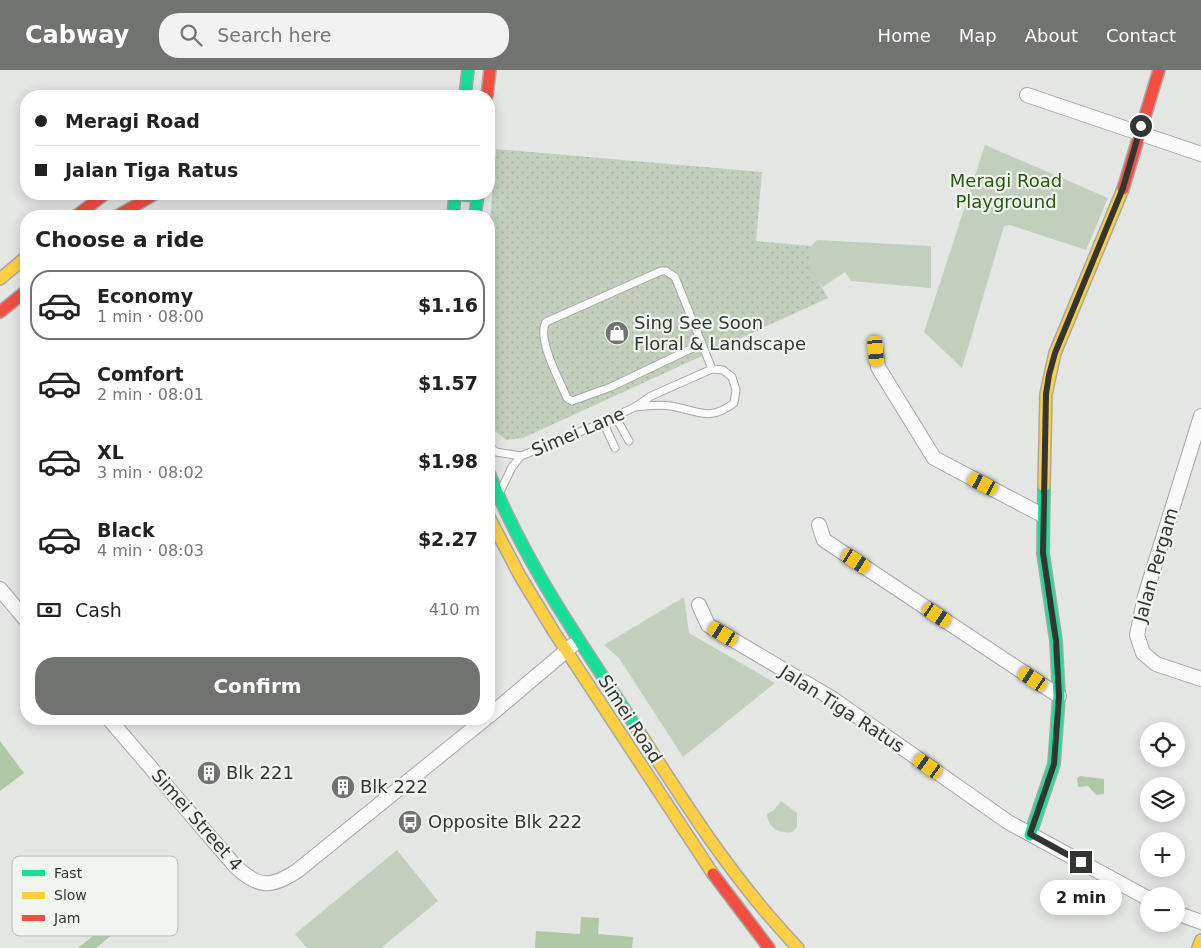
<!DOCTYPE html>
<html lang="en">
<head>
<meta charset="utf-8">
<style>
	body { margin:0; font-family:"DejaVu Sans",sans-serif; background:#f2f2f2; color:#222; height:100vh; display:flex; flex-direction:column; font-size:19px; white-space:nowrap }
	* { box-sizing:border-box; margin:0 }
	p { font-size:16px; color:#767676 }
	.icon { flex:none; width:28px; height:28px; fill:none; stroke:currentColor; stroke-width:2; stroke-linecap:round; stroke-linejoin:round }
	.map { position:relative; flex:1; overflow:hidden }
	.drawer { position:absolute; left:20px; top:140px; width:475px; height:515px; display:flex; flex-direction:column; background:#fff; border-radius:20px; box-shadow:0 2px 12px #0003 }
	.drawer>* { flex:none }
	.banner { position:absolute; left:20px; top:20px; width:475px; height:110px; border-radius:20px; box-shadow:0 2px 12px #0003; display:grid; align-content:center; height:110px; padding:0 15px; background:#fff }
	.tools { position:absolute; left:1140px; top:652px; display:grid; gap:10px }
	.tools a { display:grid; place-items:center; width:45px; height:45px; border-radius:50%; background:#fff; box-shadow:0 2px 12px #0003; font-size:25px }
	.end { position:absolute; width:22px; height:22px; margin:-11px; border:6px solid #333532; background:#fff; box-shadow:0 0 0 2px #fff }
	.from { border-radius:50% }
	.bubble { position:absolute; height:35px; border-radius:18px; background:#fff; box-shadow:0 2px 12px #0003; font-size:16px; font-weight:700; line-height:35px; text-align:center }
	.car { position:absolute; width:15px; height:30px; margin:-15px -8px; border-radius:6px; box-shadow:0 0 4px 1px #0007; background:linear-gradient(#f5c518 24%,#345 0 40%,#f5c518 0 76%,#345 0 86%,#f5c518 0) }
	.banner b { display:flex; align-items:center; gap:18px; height:48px; font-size:19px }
	.banner b+b { border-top:1px solid #e0e0e0 }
	.banner i { width:12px; height:12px; background:#222 }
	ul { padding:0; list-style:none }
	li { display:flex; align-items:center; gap:15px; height:70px; margin:0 10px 8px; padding:0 5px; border:2px solid transparent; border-radius:20px }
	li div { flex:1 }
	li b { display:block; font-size:19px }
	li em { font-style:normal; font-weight:700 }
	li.selected { border-color:#717370 }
	li>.icon { width:45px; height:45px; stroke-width:1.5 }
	h2 { padding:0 15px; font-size:22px; line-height:60px }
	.pay { display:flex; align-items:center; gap:12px; height:55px; padding:0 15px; font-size:19px }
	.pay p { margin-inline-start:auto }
	.action { display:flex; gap:10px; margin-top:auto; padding:10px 15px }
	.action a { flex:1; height:58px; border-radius:20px; background:#717370; color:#fff; font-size:20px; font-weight:700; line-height:58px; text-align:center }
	header { display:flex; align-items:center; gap:30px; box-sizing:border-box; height:70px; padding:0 25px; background:#717370; color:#fff }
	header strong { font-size:24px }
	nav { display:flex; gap:28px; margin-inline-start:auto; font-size:18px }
	.search { width:350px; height:45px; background:#f2f2f2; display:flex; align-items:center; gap:12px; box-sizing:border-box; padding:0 18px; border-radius:20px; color:#767676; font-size:19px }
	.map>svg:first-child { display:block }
	.grass { fill:url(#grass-dots) }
	.park { fill:#c1cfbc }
	.water { fill:#afc9a5 }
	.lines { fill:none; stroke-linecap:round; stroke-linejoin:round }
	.lane-casing { stroke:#a7a8a6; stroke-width:9 }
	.street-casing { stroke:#a7a8a6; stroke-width:16 }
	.fast-casing { stroke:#a7a8a6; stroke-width:14 }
	.slow-casing { stroke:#a7a8a6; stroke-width:14 }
	.jam-casing { stroke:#a7a8a6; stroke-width:14 }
	.lane { stroke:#fbfbfb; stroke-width:7 }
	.street { stroke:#fbfbfb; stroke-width:14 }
	.fast { stroke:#16e098; stroke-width:11 }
	.slow { stroke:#ffcf43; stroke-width:11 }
	.jam { stroke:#f24e42; stroke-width:11 }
	.route { stroke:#333532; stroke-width:6 }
	.labels { text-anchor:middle; stroke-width:4.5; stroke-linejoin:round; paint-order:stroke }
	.park-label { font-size:18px; fill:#27560f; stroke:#f0f5ef }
	.poi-label { font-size:18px; fill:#333532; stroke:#f0f5ef; text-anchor:start }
	.street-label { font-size:18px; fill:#333532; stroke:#f0f5ef }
	.key { fill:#f0f5ef; stroke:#b7bbb6; stroke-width:1 }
	.key-label { font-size:14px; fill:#333532 }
</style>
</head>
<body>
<header>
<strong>Cabway</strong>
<div class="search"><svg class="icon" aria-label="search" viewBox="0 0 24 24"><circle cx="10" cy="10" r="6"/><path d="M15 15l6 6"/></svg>Search here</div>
<nav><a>Home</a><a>Map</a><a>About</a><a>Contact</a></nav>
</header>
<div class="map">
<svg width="1201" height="878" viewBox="0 0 1201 878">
	<defs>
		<pattern id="grass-dots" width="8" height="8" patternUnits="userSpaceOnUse" patternTransform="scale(1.25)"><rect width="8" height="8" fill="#c1cfbc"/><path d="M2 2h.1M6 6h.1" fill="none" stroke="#a6b2a2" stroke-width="1.8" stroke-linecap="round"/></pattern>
	</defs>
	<rect width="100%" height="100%" fill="#e4e6e3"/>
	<path class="grass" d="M496,79L762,102L756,171L823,177L819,212L828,228L523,368L506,370L494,360L489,341V162Z"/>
	<path class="park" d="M985,75L1108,128L1086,180L1010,155L1004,156L962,298L924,262Z
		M817,170L931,176V218L851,211L845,202L823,217L811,202L810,177Z
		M684,527L689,563L775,613L683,687L619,588L604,575Z
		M781,731L797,743V757L792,762C779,764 768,758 767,744L774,740Z
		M397,780L438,831L381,878H307L295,864Z"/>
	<path class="water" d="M0,671L24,703L0,721Z
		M1080,706L1104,709V724L1096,725L1088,716L1078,717L1077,708Z
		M139,829L146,837L96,878H78Z
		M581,847L599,848L598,864L633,867L632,878H535L536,861L580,864Z"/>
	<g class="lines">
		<g class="lane-casing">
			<path id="lane" d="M701,274L611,317L572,331L567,328C560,311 536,268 546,252L661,201H666L675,207L712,299
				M615,346L629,371
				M603,352L615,378
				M489,376L496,382L521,386L592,357L635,337L651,326L712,299L723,300L732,307L736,320L734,333C709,352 699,341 671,336C660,334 647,336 635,337
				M501,420L512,397L521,386"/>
		</g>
		<g class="street-casing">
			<path id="street" d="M1027,25L1201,84
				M876,281L878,297L934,388L1042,445
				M1201,346L1145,526L1137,565L1143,583L1156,594L1201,609
				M819,455L824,470L1059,626
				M0,519L26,550
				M699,535L708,555L833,629L1008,752L1149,829
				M489,646L573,575
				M109,649L236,797C259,818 271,818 297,801L485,649
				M1176,843L1201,852"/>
		</g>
		<g class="fast-casing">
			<path id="fast" d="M465,26L468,0
				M453,124L478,126
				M453,146L455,124
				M475,146L478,124
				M489,403C526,496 584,577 638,660
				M1030,765L1054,694L1059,626L1056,571L1043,483L1044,416"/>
		</g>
		<g class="slow-casing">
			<path id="slow" d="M0,209L26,187
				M1044,416L1046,324L1055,283L1123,119
				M489,447L520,506L554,562L713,804
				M638,660C687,737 735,812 798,878
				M1198,878L1201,870"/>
		</g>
		<g class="jam-casing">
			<path id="jam" d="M487,26L490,0
				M1123,119L1159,0
				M76,146L105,124
				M117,146L155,124
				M0,242L26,221
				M713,804L769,878"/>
		</g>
		<use href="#lane" class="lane"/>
		<use href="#street" class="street"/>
		<use href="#fast" class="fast"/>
		<use href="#slow" class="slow"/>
		<use href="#jam" class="jam"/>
	</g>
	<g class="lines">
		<path class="route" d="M1081,792L1030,764L1054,694L1059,626L1056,571L1043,483L1046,324L1049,305L1055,283L1123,118L1141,56"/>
	</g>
	<defs>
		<g id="shop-disc" transform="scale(1.25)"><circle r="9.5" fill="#717370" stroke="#f0f5ef"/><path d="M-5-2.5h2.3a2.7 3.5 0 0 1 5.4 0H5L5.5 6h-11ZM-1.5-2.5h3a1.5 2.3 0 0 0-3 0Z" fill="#fff"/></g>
		<g id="building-disc" transform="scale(1.25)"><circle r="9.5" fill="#717370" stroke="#f0f5ef"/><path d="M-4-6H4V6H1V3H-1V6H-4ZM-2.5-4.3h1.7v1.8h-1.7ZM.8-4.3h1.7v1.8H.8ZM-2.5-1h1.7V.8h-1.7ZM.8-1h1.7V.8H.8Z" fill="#fff"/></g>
		<g id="bus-disc" transform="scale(1.25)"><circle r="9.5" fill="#717370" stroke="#f0f5ef"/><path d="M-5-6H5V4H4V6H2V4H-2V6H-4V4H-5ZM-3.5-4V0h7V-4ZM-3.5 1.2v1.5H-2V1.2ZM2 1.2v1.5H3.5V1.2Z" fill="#fff"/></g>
	</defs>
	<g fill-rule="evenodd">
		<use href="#shop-disc" x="617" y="263"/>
		<use href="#building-disc" x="209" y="703"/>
		<use href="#building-disc" x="343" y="717"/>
		<use href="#bus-disc" x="410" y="752"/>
	</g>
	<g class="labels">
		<g class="park-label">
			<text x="1006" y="117">Meragi Road<tspan x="1006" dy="21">Playground</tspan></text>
		</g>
		<g class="poi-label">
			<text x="634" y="259">Sing See Soon<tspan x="634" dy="21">Floral &amp; Landscape</tspan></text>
			<text x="226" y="709">Blk 221</text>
			<text x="360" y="723">Blk 222</text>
			<text x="428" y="758">Opposite Blk 222</text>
		</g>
		<g class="street-label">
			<text transform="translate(578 362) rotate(-23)" y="6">Simei Lane</text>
			<text transform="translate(1156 495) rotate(-74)" y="6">Jalan Pergam</text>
			<text transform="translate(842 639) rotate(33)" y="6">Jalan Tiga Ratus</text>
			<text transform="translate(630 649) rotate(57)" y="6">Simei Road</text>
			<text transform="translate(197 750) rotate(49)" y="6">Simei Street 4</text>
		</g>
	</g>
	<rect x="12" y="786" width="166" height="80" rx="8" class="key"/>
	<rect x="22" y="800" width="23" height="6" fill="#16e098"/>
	<rect x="22" y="822" width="23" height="7" fill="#ffcf43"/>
	<rect x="22" y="845" width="23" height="6" fill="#f24e42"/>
	<g class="key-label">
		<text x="54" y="808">Fast</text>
		<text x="54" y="830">Slow</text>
		<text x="54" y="853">Jam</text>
	</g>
</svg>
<div class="tools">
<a><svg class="icon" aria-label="locate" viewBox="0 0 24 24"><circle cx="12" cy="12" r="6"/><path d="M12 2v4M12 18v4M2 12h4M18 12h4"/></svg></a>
<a><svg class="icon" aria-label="layers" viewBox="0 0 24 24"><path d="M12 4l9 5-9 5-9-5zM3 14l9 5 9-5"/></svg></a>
<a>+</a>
<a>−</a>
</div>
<i class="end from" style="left:1141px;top:56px"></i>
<i class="end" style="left:1081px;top:792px"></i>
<div class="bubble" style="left:1040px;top:810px;width:82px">2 min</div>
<i class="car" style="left:876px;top:281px;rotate:175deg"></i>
<i class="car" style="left:983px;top:414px;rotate:297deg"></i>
<i class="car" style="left:856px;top:491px;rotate:123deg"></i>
<i class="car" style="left:937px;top:545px;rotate:124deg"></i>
<i class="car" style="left:723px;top:564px;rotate:301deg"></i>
<i class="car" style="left:1033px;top:609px;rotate:304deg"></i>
<i class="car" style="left:928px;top:696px;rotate:305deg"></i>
<div class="banner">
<b><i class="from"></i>Meragi Road</b>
<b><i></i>Jalan Tiga Ratus</b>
</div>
<section class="drawer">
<h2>Choose a ride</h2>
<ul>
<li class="selected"><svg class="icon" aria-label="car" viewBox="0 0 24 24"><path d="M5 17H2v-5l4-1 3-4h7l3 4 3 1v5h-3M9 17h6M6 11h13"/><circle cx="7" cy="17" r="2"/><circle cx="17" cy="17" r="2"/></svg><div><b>Economy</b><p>1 min · 08:00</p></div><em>$1.16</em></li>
<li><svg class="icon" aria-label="car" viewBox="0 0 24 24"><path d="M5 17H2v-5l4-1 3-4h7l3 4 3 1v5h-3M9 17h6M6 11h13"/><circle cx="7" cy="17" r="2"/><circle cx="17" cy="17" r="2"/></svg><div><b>Comfort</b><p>2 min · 08:01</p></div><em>$1.57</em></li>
<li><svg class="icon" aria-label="car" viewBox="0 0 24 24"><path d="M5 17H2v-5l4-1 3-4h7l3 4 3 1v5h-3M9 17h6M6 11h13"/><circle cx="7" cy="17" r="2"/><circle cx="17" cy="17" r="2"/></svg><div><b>XL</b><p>3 min · 08:02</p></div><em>$1.98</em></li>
<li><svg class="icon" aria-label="car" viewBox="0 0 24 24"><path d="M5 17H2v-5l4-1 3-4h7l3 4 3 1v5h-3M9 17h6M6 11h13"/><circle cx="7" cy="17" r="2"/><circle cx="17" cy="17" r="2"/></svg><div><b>Black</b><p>4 min · 08:03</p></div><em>$2.27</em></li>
</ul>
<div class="pay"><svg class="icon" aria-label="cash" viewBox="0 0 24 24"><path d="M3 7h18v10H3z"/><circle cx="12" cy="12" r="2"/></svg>Cash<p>410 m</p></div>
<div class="action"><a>Confirm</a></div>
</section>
</div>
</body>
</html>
